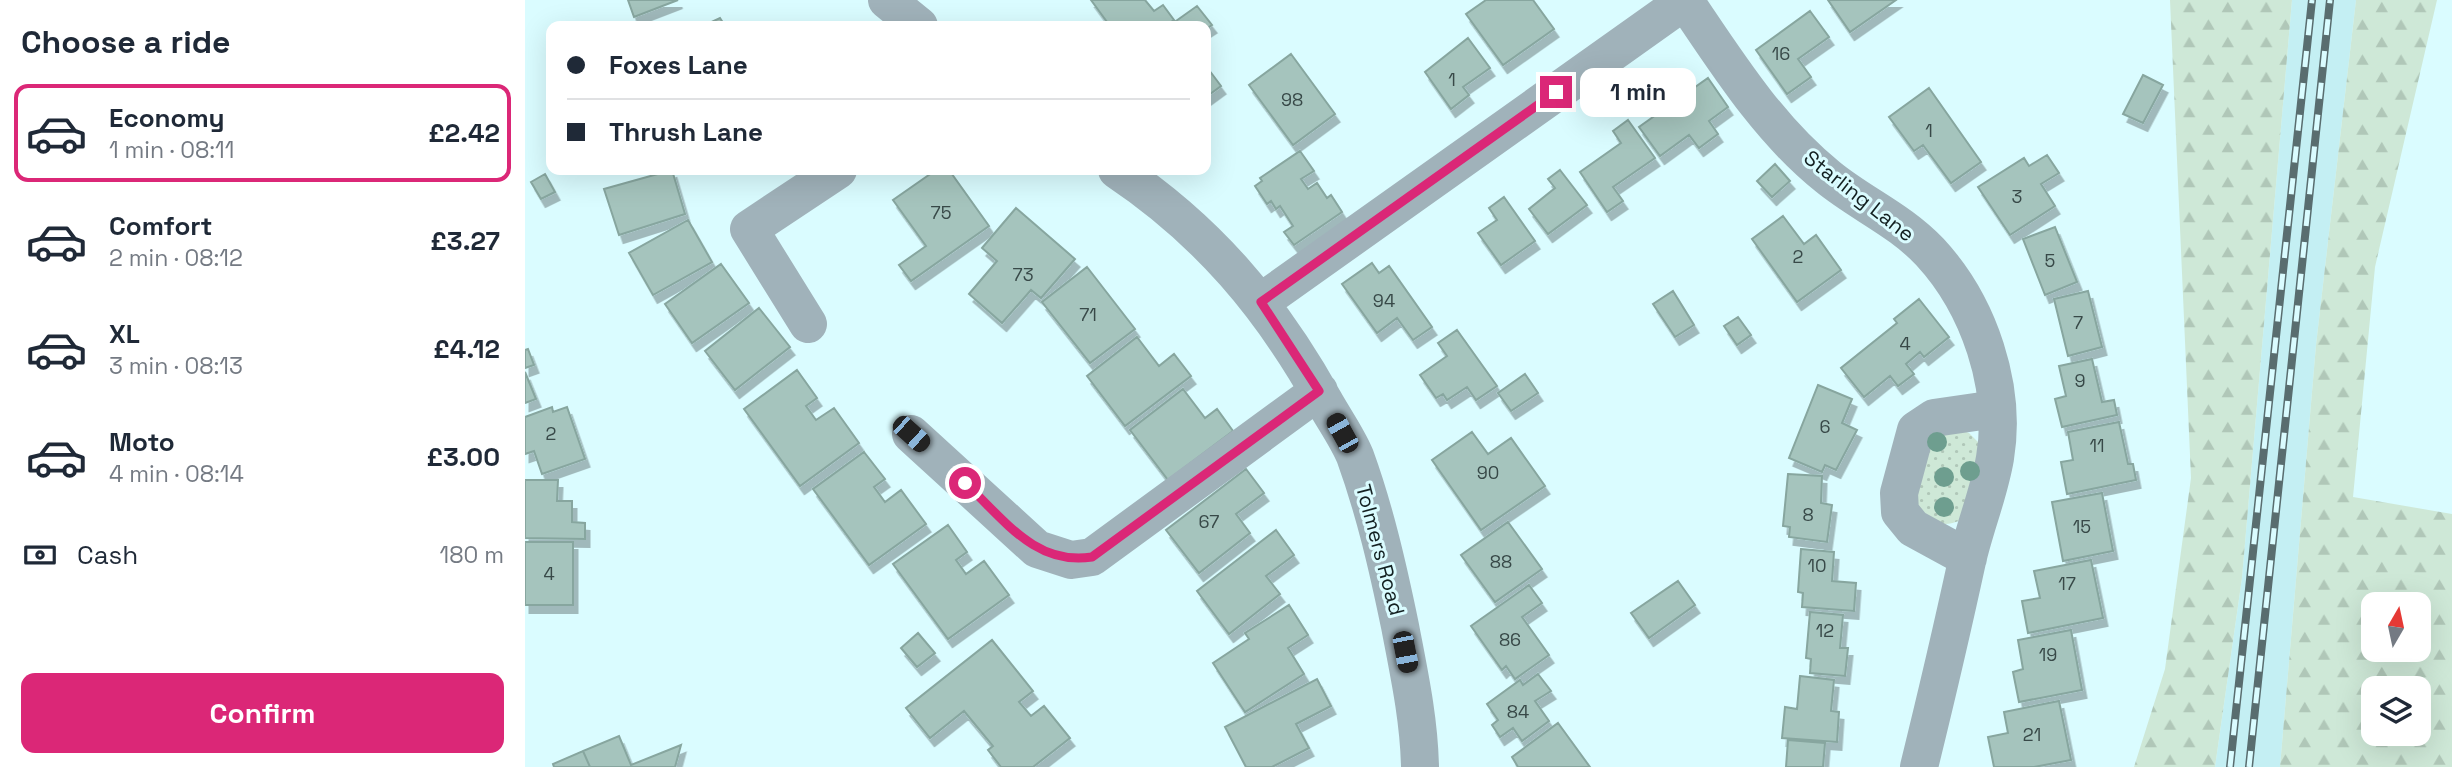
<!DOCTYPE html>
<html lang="en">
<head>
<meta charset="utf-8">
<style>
	body { margin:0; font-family:"Space Grotesk",sans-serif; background:#f6f6f7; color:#1f2937; height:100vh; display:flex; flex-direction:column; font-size:26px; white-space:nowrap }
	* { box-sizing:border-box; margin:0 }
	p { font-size:23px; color:#747a83 }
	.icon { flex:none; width:38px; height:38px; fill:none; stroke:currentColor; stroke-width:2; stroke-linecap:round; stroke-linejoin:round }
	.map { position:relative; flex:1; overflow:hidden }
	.panel { display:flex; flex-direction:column; background:#fff; width:525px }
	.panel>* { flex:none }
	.top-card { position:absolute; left:21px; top:21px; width:665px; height:154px; border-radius:14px; box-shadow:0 7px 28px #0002; display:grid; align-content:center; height:154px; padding:0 21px; background:#fff }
	.needle { width:46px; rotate:9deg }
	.tools { position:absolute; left:1836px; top:592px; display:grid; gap:14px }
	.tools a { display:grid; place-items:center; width:70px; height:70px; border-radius:14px; background:#fff; box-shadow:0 7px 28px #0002; font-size:35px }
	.end { position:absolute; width:32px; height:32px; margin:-16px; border:9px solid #db2777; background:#fff; box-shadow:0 0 0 4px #fff }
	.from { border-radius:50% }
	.bubble { position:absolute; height:49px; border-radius:14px; background:#fff; box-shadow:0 7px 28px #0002; font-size:23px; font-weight:700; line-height:49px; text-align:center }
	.car { position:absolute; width:21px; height:42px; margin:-21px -10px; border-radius:9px; box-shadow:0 0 5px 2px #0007; background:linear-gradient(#222 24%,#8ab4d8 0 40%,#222 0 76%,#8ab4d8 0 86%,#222 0) }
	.top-card b { display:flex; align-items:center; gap:24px; height:66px; font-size:26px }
	.top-card b+b { border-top:2px solid #e0e1e3 }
	.top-card i { width:18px; height:18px; background:#1f2937 }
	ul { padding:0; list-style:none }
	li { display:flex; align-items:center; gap:21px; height:98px; margin:0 14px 10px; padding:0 7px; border:4px solid transparent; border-radius:14px }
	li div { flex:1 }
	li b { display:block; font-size:26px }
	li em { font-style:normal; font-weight:700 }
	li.current { border-color:#db2777 }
	li>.icon { width:63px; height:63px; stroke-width:1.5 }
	h2 { padding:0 21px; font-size:32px; line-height:84px }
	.pay { display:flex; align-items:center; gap:18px; height:77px; padding:0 21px; font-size:26px }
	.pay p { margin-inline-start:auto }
	.action { display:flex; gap:14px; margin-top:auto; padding:14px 21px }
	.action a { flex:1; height:80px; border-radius:14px; background:#db2777; color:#fff; font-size:28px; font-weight:700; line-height:80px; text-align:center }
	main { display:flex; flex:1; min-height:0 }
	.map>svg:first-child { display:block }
	.built { fill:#c4eff3 }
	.grass { fill:url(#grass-dots) }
	.forest { fill:url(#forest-firs); fill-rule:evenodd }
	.building { fill:#a5c4bd; stroke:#87a69f; stroke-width:2; filter:url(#shadow) }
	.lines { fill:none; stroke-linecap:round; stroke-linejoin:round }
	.minor { stroke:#a0b2ba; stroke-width:38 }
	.rail-casing { stroke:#596d6f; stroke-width:8 }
	.rail { stroke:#dafcff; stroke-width:5; stroke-dasharray:16; stroke-linecap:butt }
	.tree { fill:#6e9e8f }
	.route { stroke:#db2777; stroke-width:9 }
	.labels { text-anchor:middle; stroke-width:6; stroke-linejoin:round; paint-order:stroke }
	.number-label { font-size:18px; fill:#384948 }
	.street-label { font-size:21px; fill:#132021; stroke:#dafcff }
</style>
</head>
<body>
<main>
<section class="panel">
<h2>Choose a ride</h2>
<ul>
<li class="current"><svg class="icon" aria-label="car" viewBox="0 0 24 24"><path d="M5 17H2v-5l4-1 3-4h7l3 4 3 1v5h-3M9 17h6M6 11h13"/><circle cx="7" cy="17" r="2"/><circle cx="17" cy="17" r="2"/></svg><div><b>Economy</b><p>1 min · 08:11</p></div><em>£2.42</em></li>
<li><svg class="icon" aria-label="car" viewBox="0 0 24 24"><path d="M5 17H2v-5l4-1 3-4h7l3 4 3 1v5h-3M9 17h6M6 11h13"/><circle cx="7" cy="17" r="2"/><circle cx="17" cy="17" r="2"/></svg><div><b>Comfort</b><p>2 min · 08:12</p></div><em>£3.27</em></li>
<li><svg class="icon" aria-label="car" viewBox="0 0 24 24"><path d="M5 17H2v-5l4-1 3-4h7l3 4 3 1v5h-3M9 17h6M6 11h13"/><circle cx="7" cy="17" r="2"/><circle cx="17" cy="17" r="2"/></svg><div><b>XL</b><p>3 min · 08:13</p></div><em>£4.12</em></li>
<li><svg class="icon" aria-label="car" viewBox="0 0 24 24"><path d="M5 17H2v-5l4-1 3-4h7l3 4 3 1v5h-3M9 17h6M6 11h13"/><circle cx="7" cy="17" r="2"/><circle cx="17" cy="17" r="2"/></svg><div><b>Moto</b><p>4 min · 08:14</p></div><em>£3.00</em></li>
</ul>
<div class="pay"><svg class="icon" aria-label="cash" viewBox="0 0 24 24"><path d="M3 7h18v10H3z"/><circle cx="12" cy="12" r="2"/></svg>Cash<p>180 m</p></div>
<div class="action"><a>Confirm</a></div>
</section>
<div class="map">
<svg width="1927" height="767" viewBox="0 0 1927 767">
	<defs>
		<pattern id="grass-dots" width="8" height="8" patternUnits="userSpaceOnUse" patternTransform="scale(1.75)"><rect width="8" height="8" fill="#cee8d7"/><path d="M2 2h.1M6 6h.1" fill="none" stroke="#b0c7b8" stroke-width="1.8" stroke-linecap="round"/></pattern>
		<pattern id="forest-firs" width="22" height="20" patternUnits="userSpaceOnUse" patternTransform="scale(1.75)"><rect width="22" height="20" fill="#cee8d7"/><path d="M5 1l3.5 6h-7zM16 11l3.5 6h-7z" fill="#b0c7b8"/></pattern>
		<filter id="shadow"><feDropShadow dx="4.5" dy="8" stdDeviation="0" flood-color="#0004"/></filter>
	</defs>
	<rect width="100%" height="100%" fill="#dafcff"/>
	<path class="built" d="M1767,0H1831L1791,345L1755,767H1690L1717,578Z"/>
	<path class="grass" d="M1432,428L1444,433L1455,444L1436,520C1416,529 1406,521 1387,510L1399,443Z"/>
	<path class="forest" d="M1645,0H1767L1717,578L1690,767H1609L1640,669L1666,478Z
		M1831,0H1912L1850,267L1828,497L1927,514V767H1755L1791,345ZM1848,604H1894V649H1848ZM1848,688H1894V733H1848Z"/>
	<path class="building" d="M103,0H153L109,17Z
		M566,0H620L629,11L638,5L649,20L640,26H585Z
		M961,0H1008L1029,29L978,65L941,14Z
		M1303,0H1371L1325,32Z
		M672,6L687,25L681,29V26H644Z
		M1285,11L1304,37L1273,59L1286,77L1262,94L1231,50Z
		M195,18L200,26H178Z
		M943,38L965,68L938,87L944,95L926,109L900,72Z
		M766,54L810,114L768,145L724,85Z
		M681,66L696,86L681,97Z
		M1618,75L1638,85L1618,123L1598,114Z
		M1183,78L1203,107L1184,121L1193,134L1174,148L1164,135L1135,156L1114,127Z
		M1404,88L1456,162L1426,183L1398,145L1389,151L1364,117Z
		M1103,120L1130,158L1088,187L1098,201L1082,212L1055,172L1096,143L1088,131Z
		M775,151L789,171L776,179L783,189L792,183L802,198L806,195L817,212L769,245L759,232L768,226L755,206L751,209L746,201L742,204L730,186L737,181L735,178Z
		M1522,155L1534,173L1516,184L1530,206L1485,235L1453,187L1499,158L1504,166Z
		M1250,164L1265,181L1247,197L1232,181Z
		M147,170L160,214L94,235L79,189Z
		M411,170H424L464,226L386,281L374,265L401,246L368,200Z
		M1035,170L1062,205L1023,234L1004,209L1030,188L1023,179Z
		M20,174L30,192L16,199L6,182Z
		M979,197L1010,241L976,265L953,233L972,220L964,208Z
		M491,208L550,259L516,298L506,290L477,323L444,294L472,261L457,248Z
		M1258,216L1279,244L1291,235L1316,270L1272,302L1227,239Z
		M163,220L187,262L128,295L104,253Z
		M1530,227L1552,282L1520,295L1498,239Z
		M847,263L854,273L864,266L907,327L888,340L872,318L852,333L817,284Z
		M196,264L224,303L167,343L140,304Z
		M562,267L610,329L565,363L517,302Z
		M1148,291L1169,325L1150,337L1128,304Z
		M1563,291L1577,347L1543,356L1529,299Z
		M1394,299L1424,337L1399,357L1395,352L1381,364L1389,374L1373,386L1365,376L1339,397L1316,368L1372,323L1369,319Z
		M234,308L265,347L210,390L180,351Z
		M1213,317L1226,335L1212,345L1199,326Z
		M932,330L972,386L951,400L942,387L922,400L918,394L911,398L895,375L922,356L913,343Z
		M612,337L634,366L649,354L666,376L600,426L562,376Z
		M3,349L9,365L0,368V350Z
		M1567,359L1577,402L1589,400L1592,415L1537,427L1530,399L1541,396L1534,366Z
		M272,370L292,398L281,406L291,420L309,408L334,443L275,486L219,409Z
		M0,372L11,399L0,403Z
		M1000,374L1013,393L986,411L973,393Z
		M1293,385L1327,399L1317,423L1332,430L1311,470L1300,465L1297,472L1264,458Z
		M658,389L680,418L692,409L708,431L643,480L605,430Z
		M27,407L28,412L42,407L60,459L17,474L9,451L0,454V417Z
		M1594,422L1603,464H1608L1611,480L1542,494L1536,462L1548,460L1543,432Z
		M947,432L963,454L986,438L1020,486L956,530L907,460Z
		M339,452L360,479L349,487L360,502L376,490L401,524L344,565L288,489Z
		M721,469L739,493L711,514L725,533L674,573L641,530Z
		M1263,474L1297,476L1296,503L1307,505L1302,542L1264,537L1265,527L1258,526Z
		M0,480H33L32,501H47V522L60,523V539L0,538Z
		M1577,493L1588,551L1538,561L1527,502Z
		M983,522L1017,569L970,602L936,555Z
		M423,525L442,552L431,560L441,574L459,561L484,595L423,639L368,564Z
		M751,530L769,555L741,576L755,594L704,634L672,591Z
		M0,542H48V605H0Z
		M1276,549L1309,552L1307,581L1331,583L1329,611L1277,607L1278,593L1273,592Z
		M1566,560L1578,618L1503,633L1497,601L1515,598L1509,571Z
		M1153,581L1170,605L1124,638L1106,613Z
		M1004,585L1017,603L997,617L1024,655L990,679L981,666L977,670L946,626Z
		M764,605L783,635L763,648L779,674L720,712L688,663L724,639L720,633Z
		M1285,612L1318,615L1315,648H1323L1320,676L1285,673L1286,659L1281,658Z
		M1546,630L1557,690L1494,702L1488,672L1498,669L1493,640Z
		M393,633L410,653L392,667L376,648Z
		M467,640L508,691L494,702L506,716L519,706L545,738L508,767H476L463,750L468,746L439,711L405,738L381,708Z
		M1013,674L1026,691L1010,701L1024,721L997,741L988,728L975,737L967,725L973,720L962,704L995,680L998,685Z
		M1275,676L1309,680L1306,711L1314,712L1312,742L1257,738L1260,707L1272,709Z
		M792,679L806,706L771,724L784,748L747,767H721L700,727Z
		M1534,701L1546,760L1509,767H1469L1463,737L1483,733L1479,712Z
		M1033,723L1065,767H993L987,757Z
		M94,736L106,765L156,745L150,767H65L58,751Z
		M1263,740L1300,743L1298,767H1261Z
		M58,751L65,767H29L28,764Z"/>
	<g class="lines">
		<path class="minor" d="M362,0L394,26
			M1160,1C1202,63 1244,130 1303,177C1336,204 1375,220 1405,252C1454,305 1482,387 1470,458C1464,493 1450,526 1442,561C1427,630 1411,698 1394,767
			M592,170C683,231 746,306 799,401C809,419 822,437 830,456C850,511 863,568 875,626C884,673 894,719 895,767
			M736,302L1161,0
			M283,324L224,229L313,170
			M386,434L512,549L546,560L567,557L794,391
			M1443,558L1388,528L1375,512L1374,493L1391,430L1409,418L1471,409"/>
		<g class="rail-casing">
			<path id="rail" d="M1705,767L1787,0
				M1724,767L1805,0"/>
		</g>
		<use href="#rail" class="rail"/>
	</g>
	<g class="tree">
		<circle cx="1412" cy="442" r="10"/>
		<circle cx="1445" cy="471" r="10"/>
		<circle cx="1419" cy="477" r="10"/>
		<circle cx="1419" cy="507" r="10"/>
	</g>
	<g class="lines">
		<path class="route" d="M440,483C479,519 510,566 567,557L794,391L736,302L1031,92"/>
	</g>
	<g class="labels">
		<g class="number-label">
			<text x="1256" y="60">16</text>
			<text x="927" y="86">1</text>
			<text x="767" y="106">98</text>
			<text x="1404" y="137">1</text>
			<text x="1492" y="203">3</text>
			<text x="416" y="219">75</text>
			<text x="1273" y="263">2</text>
			<text x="1525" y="267">5</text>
			<text x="498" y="281">73</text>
			<text x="859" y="307">94</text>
			<text x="563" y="321">71</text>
			<text x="1553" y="329">7</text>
			<text x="1380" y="350">4</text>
			<text x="1555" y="387">9</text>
			<text x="1300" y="433">6</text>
			<text x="26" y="440">2</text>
			<text x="1572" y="452">11</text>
			<text x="963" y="479">90</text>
			<text x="1283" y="521">8</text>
			<text x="684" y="528">67</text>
			<text x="1557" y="533">15</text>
			<text x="976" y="568">88</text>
			<text x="1292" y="572">10</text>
			<text x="24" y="580">4</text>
			<text x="1542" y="590">17</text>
			<text x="1300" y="637">12</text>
			<text x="985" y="646">86</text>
			<text x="1523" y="661">19</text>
			<text x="993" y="718">84</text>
			<text x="1507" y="741">21</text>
		</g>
		<g class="street-label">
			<text transform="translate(1334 196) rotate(38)" y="7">Starling Lane</text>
			<text transform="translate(855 550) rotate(75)" y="7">Tolmers Road</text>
		</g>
	</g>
</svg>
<div class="tools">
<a><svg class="needle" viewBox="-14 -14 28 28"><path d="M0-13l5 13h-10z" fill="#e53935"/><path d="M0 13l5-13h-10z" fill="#747a83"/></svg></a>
<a><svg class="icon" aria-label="layers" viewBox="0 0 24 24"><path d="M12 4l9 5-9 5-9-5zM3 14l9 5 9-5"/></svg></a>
</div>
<i class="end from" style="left:440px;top:483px"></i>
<i class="end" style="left:1031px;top:92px"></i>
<div class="bubble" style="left:1055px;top:68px;width:116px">1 min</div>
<i class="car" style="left:817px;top:433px;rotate:331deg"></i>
<i class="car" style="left:386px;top:434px;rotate:132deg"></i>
<i class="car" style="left:880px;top:652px;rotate:169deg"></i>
<div class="top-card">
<b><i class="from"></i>Foxes Lane</b>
<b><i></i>Thrush Lane</b>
</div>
</div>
</main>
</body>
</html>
